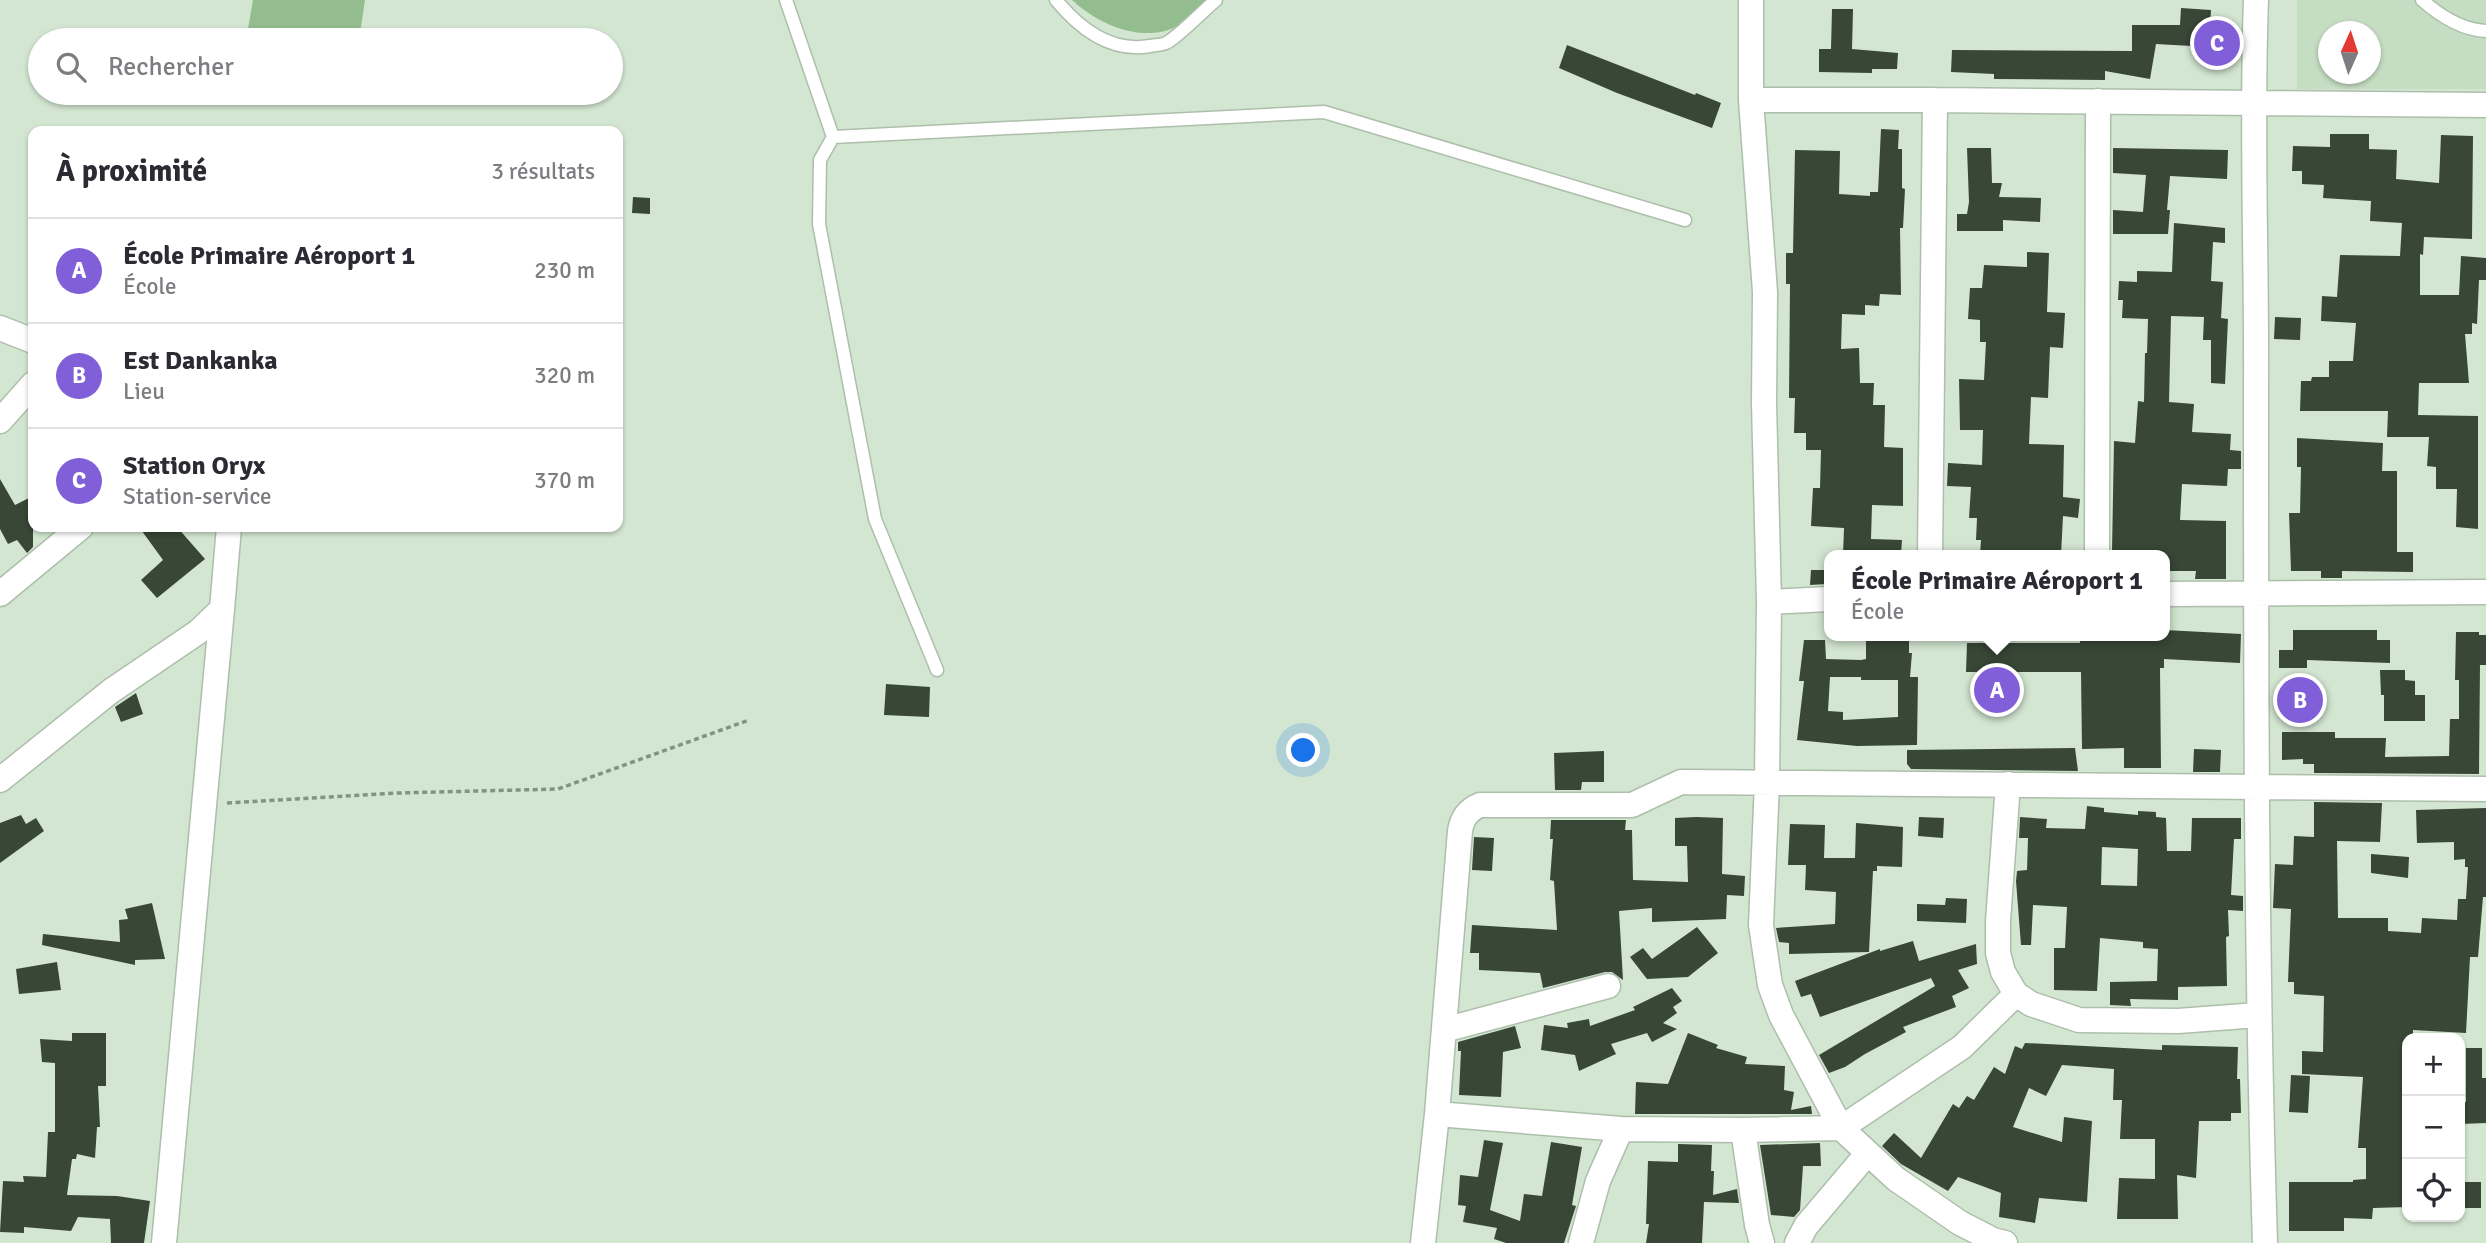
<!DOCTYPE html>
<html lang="fr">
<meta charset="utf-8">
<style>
:root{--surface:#fff;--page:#f2f2f3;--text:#2b2b33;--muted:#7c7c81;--line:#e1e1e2;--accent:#805fd9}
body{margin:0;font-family:Signika,sans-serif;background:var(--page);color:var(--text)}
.controls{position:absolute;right:21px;bottom:21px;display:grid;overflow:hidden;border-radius:14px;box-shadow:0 2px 5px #0004}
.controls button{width:63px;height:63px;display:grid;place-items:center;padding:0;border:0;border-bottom:2px solid var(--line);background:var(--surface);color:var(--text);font:35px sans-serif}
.compass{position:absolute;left:2318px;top:21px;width:63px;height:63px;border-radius:50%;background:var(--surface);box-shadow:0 2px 5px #0004;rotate:3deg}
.you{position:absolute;left:1304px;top:751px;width:24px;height:24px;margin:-18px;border:5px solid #fff;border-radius:50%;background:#1a73e8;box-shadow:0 0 0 10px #1a73e833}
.badge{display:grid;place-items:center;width:46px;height:46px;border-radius:50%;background:var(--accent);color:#fff;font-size:23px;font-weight:700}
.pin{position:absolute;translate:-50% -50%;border:4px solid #fff;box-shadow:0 2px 7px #0006}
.popup{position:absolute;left:1824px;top:550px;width:346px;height:91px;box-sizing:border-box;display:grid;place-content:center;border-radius:14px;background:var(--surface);filter:drop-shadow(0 2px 5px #0005);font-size:23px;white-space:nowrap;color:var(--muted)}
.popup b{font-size:26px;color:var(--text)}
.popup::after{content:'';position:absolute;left:50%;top:100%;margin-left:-14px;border:14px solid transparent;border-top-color:var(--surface)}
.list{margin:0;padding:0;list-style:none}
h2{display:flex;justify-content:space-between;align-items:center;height:91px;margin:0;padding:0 28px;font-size:30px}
h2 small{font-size:23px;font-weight:400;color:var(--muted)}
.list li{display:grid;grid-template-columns:46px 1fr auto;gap:21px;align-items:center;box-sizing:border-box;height:105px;padding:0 28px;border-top:2px solid var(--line)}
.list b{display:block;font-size:26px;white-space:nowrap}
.list p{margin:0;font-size:23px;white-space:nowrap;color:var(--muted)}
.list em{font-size:23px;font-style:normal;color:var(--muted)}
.icon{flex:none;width:38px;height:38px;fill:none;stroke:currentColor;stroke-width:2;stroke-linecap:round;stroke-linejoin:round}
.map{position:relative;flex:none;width:2486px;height:1243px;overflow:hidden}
.search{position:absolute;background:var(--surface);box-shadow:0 2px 5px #0004;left:28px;top:28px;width:595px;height:77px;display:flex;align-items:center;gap:18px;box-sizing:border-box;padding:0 24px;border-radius:38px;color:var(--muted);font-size:26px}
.panel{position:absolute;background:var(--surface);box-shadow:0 2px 5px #0004;left:28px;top:126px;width:595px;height:406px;border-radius:14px}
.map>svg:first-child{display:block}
.built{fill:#c5ddc2;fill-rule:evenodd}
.green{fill:#93bd8f}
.building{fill:#384736;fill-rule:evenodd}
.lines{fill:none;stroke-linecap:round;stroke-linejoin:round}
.service-casing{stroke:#adbfab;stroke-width:15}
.minor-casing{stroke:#adbfab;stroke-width:27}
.path{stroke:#849282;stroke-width:3.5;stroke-dasharray:5 3.5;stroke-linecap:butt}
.service{stroke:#fff;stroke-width:12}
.minor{stroke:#fff;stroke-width:24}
</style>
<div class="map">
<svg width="2486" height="1243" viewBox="0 0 2486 1243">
<rect width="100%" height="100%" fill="#d3e6d1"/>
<path class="built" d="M2297 0H2486V89H2297ZM2328 32H2370V74H2328Z"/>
<path class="green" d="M253 0H365L359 40H246Z
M1072 0H1207C1198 8 1189 21 1178 26 1142 44 1099 25 1072 0Z"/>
<path class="building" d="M2181 8 2211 10 2209 47 2156 44 2150 79 2105 71V80L1994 79V74L1951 72 1952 50 2132 51V25H2180Z
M1832 9H1853L1852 49 1898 53 1897 69H1872V73L1819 72V49H1831Z
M1567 45 1695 95 1696 93 1721 103 1712 128 1617 93 1559 68Z
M1881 129 1899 130 1898 149H1902V188L1905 189 1903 228H1900L1901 295 1880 294 1879 306 1865 305V315L1842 314 1841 349 1859 348 1860 383H1874L1873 405H1885L1884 447 1903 448V506L1872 505 1871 539 1902 540 1901 555H1843L1844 528 1811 526 1813 488H1820L1821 450H1806V433H1794L1795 398H1789L1790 284H1786V253H1793L1795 150 1840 151 1839 194 1870 196V192H1878Z
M2330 134H2369V149L2397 150 2396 179 2439 183 2441 135 2473 136 2472 239 2424 237 2423 255 2420 254V295H2459L2461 256 2486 258V280H2479L2477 324 2472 323V334H2465L2469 383H2419L2418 415 2478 416V529L2456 527 2457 489H2436V467L2427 466 2429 437H2387L2388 411H2300L2301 381H2311L2312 377H2329V361H2353L2356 323 2321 321 2322 296 2337 297 2340 255 2400 256 2402 223 2370 221 2371 201 2323 198 2324 185 2302 184V171H2292L2293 146 2330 147Z
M1967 148H1991L1992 183H2002L1999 197 2041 198 2040 222 2003 220V231H1957V214H1967L1969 202Z
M2113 148 2228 150 2227 179 2170 176 2167 210H2170L2168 234H2113V210L2143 212 2146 175 2113 173Z
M633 197 650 198V214L632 213Z
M2174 223 2225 228V243L2213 242 2211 281 2223 282 2221 318 2228 319 2225 384 2211 383V340H2203L2204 317 2171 316 2169 402 2194 404 2192 432 2231 434 2230 450 2241 451V469H2228L2227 486 2182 484 2180 520 2226 521V579H2195L2196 571H2165V555L2112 551 2114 441 2135 443 2138 401 2144 402 2145 353H2147L2148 319 2122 318 2123 300H2118L2119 281 2137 282V271L2172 272Z
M2027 252 2049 253 2047 312 2065 313 2063 348 2050 347 2048 398 2031 397 2029 444 2064 445 2063 497 2080 499 2078 518 2063 516 2061 555H1980L1981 540H1976L1977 518H1969L1971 487 1947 486 1948 463 1982 465 1983 430H1960L1959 379 1984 380 1986 342H1980V320L1968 319 1970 288H1982L1984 265 2027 267Z
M2275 317 2301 318 2300 340 2274 339Z
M2297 438 2383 443 2382 471H2397V552H2413V572L2342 571V578H2321V571H2291L2289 513H2300L2301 467H2297Z
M0 479 15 505 29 498 33 507V547L27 553 17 540 8 544 0 529Z
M139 527H177L205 559 157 598 141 580 163 560Z
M1811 570H1828L1827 584 1810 585Z
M2165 630 2241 634 2240 663 2164 659V668H2160L2161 768H2124V748L2082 749 2081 672H1966L1967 643H2080V636H2165Z
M2293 630H2377V640H2390V663L2307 660V668H2279V650H2293Z
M2456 632H2479V635H2486V665H2480L2479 774 2314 773V764H2303V759L2282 760V732H2335V738H2386L2385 757 2449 756 2450 719H2459V680H2455Z
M1866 639H1909V653H1912L1910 677H1918L1917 745 1857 746 1797 740 1804 681H1799L1804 640H1825L1826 659 1861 660 1866 659ZM1830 677H1861V680H1898V717L1843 720V712L1828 711Z
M2380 670H2405V680L2415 681V695H2425V721H2384V695H2381Z
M886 684 930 687 929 717 884 715Z
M136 693 143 714 121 722 115 707Z
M2075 748 2078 771 1911 769 1907 764V750Z
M2194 749 2221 750 2220 772H2193Z
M1604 751V782H1582L1581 790H1555L1554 753Z
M2314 802 2382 803 2380 842 2337 841 2338 918H2388V931L2421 933 2422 918 2457 920 2458 899H2466L2468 867H2465V859L2454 860V842L2417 843 2416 810 2486 808V897H2483L2478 957H2470L2466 1033 2413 1030V1038H2407V1207L2373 1208 2372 1219 2344 1218V1231H2289V1182H2353V1180L2366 1179V1148H2358L2363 1077 2302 1074V1051L2323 1052 2324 996 2294 994V982H2288L2291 909 2273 908 2275 864 2293 865 2294 836 2314 837Z
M2087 806 2104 808V812L2138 815V811L2156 812V817L2166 818 2167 851H2191L2192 818H2241V839H2234L2231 895 2243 896V911L2228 910 2229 936 2226 937 2227 986 2178 987V1000L2130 999 2131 1006 2110 1005V982L2157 981 2158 949 2143 948V942L2100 938 2097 991 2054 990V948H2065L2067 907 2033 905 2031 945H2021L2016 881 2017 871 2027 870 2028 838H2019L2020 817 2047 819 2046 828 2085 829ZM2102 847 2138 849 2137 886 2101 885Z
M21 815 26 824 36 818 44 831 0 863V823Z
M1696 817 1723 818 1722 874 1745 876 1744 896 1727 895 1726 919 1652 922V908L1619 911 1623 980 1612 972H1605L1543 988 1540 973 1479 970V953H1470L1472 925 1557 930 1554 881 1550 880 1553 839H1550L1551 820H1626L1625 830H1632L1633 880 1688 882 1687 846H1675V818Z
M1919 817 1944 818 1943 838 1918 836Z
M1856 823 1903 827 1902 867 1877 866V871H1873L1869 952 1789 954V943L1779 942 1776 928 1835 924 1836 892 1805 890 1806 865H1788L1790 824 1825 825 1824 858H1855Z
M1474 837 1494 838 1492 871 1472 870Z
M2371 854 2409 857 2408 878 2371 873Z
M1946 898 1967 899 1966 923 1917 921V904L1945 905Z
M152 903 165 959 135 960V965L42 945 43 934 120 942 119 920 128 919 125 909Z
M1697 927 1718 953 1688 977 1647 979 1630 957 1643 948 1652 959Z
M1913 941 1919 961 1976 944 1977 964 1958 970 1969 988 1952 996 1956 1007 1903 1027 1906 1032 1865 1054 1845 1067 1829 1073 1819 1055 1935 986 1931 978 1820 1017 1811 994 1801 997 1795 981 1880 949V951Z
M57 962 61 990 19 994 16 969Z
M1672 988 1682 1001 1673 1007 1677 1013 1663 1023 1677 1029 1652 1042 1647 1033 1611 1044 1616 1054 1579 1071 1575 1055 1541 1050 1544 1025 1568 1028 1567 1023 1589 1019 1590 1026 1635 1010 1633 1007Z
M1515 1026 1521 1048 1503 1052 1501 1097 1459 1095 1461 1051H1458V1042Z
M72 1033H106V1086H98L100 1127H97L95 1158 77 1154 76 1159H72L67 1195 117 1196 150 1201 144 1243H111L110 1219 78 1217 71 1231 24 1227V1233L0 1232 3 1181 24 1182 23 1176 46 1177 48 1132H55V1063L42 1062 40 1039 72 1041Z
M1688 1033 1718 1045 1716 1048 1747 1057 1745 1064 1785 1066 1784 1090 1794 1092 1791 1110 1811 1106 1812 1114H1635L1636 1082 1668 1084Z
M2025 1043 2162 1050V1045L2238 1047 2237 1079H2240L2241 1113H2231V1121H2199L2196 1178 2177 1175 2178 1219H2117L2119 1178 2155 1179V1139H2120L2122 1100H2113L2114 1069 2062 1065 2046 1096 2029 1088 2013 1127 2062 1142 2064 1117 2092 1121 2087 1202 2039 1198 2035 1223 1999 1217 2001 1193 1958 1177 1948 1191 1901 1164 1882 1146 1894 1133 1921 1158 1953 1104 1959 1108 1967 1096 1974 1100 1994 1067 2005 1074 2015 1046 2022 1049Z
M2466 1048H2482V1078H2486V1123L2460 1124V1102H2466Z
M2291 1075 2310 1076 2308 1113 2289 1112Z
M1484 1140 1503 1143 1490 1210 1520 1221 1524 1194 1542 1196 1551 1142 1582 1147 1572 1205 1576 1206 1564 1243H1506L1494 1239 1497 1228 1463 1222 1466 1206 1458 1205 1460 1175 1478 1177Z
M1820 1143 1821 1166H1803L1800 1210 1794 1217 1771 1215 1760 1145Z
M1678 1144 1712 1145 1711 1171H1714L1713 1195 1737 1189 1739 1203 1704 1202 1702 1243H1646L1649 1224H1646L1648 1161 1678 1162Z
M2460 1182H2481V1208H2460Z"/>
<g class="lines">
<g class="service-casing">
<path id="service" d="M786 0 833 137
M1056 0C1079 28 1111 53 1150 46 1154 45 1162 45 1166 43 1177 38 1205 9 1216 0
M2422 0C2439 15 2462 30 2486 31
M937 670 875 519 819 224 820 160 833 137 1324 112 1685 220"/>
</g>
<g class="minor-casing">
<path id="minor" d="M1751 0V100L1765 292 1764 403 1769 602 1767 782 1761 925 1770 985 1781 1015 1841 1128 1896 1179 1960 1223 1993 1240 2005 1243
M2256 0C2251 131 2257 262 2256 393 2256 677 2256 960 2265 1243
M1751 100H1935L2486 105
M0 328 33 341
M0 421 33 384
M1930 555 1935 100
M2097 555 2098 101
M0 594 81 527
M2165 594 2486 592
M1769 602 1829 599
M0 780 111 691 198 632 222 609 229 527
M2008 784 1998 921V953L2003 972 2016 994 2031 1004 2079 1020 2178 1021 2258 1015
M1444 1030 1608 986
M1437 1114 1621 1129 1743 1130 1841 1128 1962 1047 2016 994
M1743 1130 1757 1225 1762 1243
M164 1243 222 609
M1423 1243 1437 1114 1460 831C1462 818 1468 810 1480 805H1632L1681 782 2486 789
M1581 1243 1598 1181 1621 1129
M1797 1243 1806 1226 1867 1154"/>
</g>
<path class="path" d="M227 803 397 793 558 789 749 720"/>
<use href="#service" class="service"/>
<use href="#minor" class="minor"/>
</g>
</svg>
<div class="controls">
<button>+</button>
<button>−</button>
<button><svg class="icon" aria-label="locate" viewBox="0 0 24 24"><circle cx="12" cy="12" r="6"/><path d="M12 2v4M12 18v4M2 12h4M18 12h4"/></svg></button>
</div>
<svg class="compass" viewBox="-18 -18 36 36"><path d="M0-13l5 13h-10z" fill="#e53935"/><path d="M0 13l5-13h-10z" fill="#7c7c81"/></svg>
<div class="you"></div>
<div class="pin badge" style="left:1997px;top:690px">A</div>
<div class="popup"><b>École Primaire Aéroport 1</b>École</div>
<div class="pin badge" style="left:2300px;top:700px">B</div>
<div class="pin badge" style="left:2217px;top:43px">C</div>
<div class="search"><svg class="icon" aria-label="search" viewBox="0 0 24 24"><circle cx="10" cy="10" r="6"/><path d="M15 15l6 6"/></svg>Rechercher</div>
<section class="panel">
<h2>À proximité<small>3 résultats</small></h2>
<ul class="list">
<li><span class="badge">A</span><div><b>École Primaire Aéroport 1</b><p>École</p></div><em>230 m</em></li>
<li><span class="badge">B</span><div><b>Est Dankanka</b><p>Lieu</p></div><em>320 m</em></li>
<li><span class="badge">C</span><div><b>Station Oryx</b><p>Station-service</p></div><em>370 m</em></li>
</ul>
</section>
</div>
